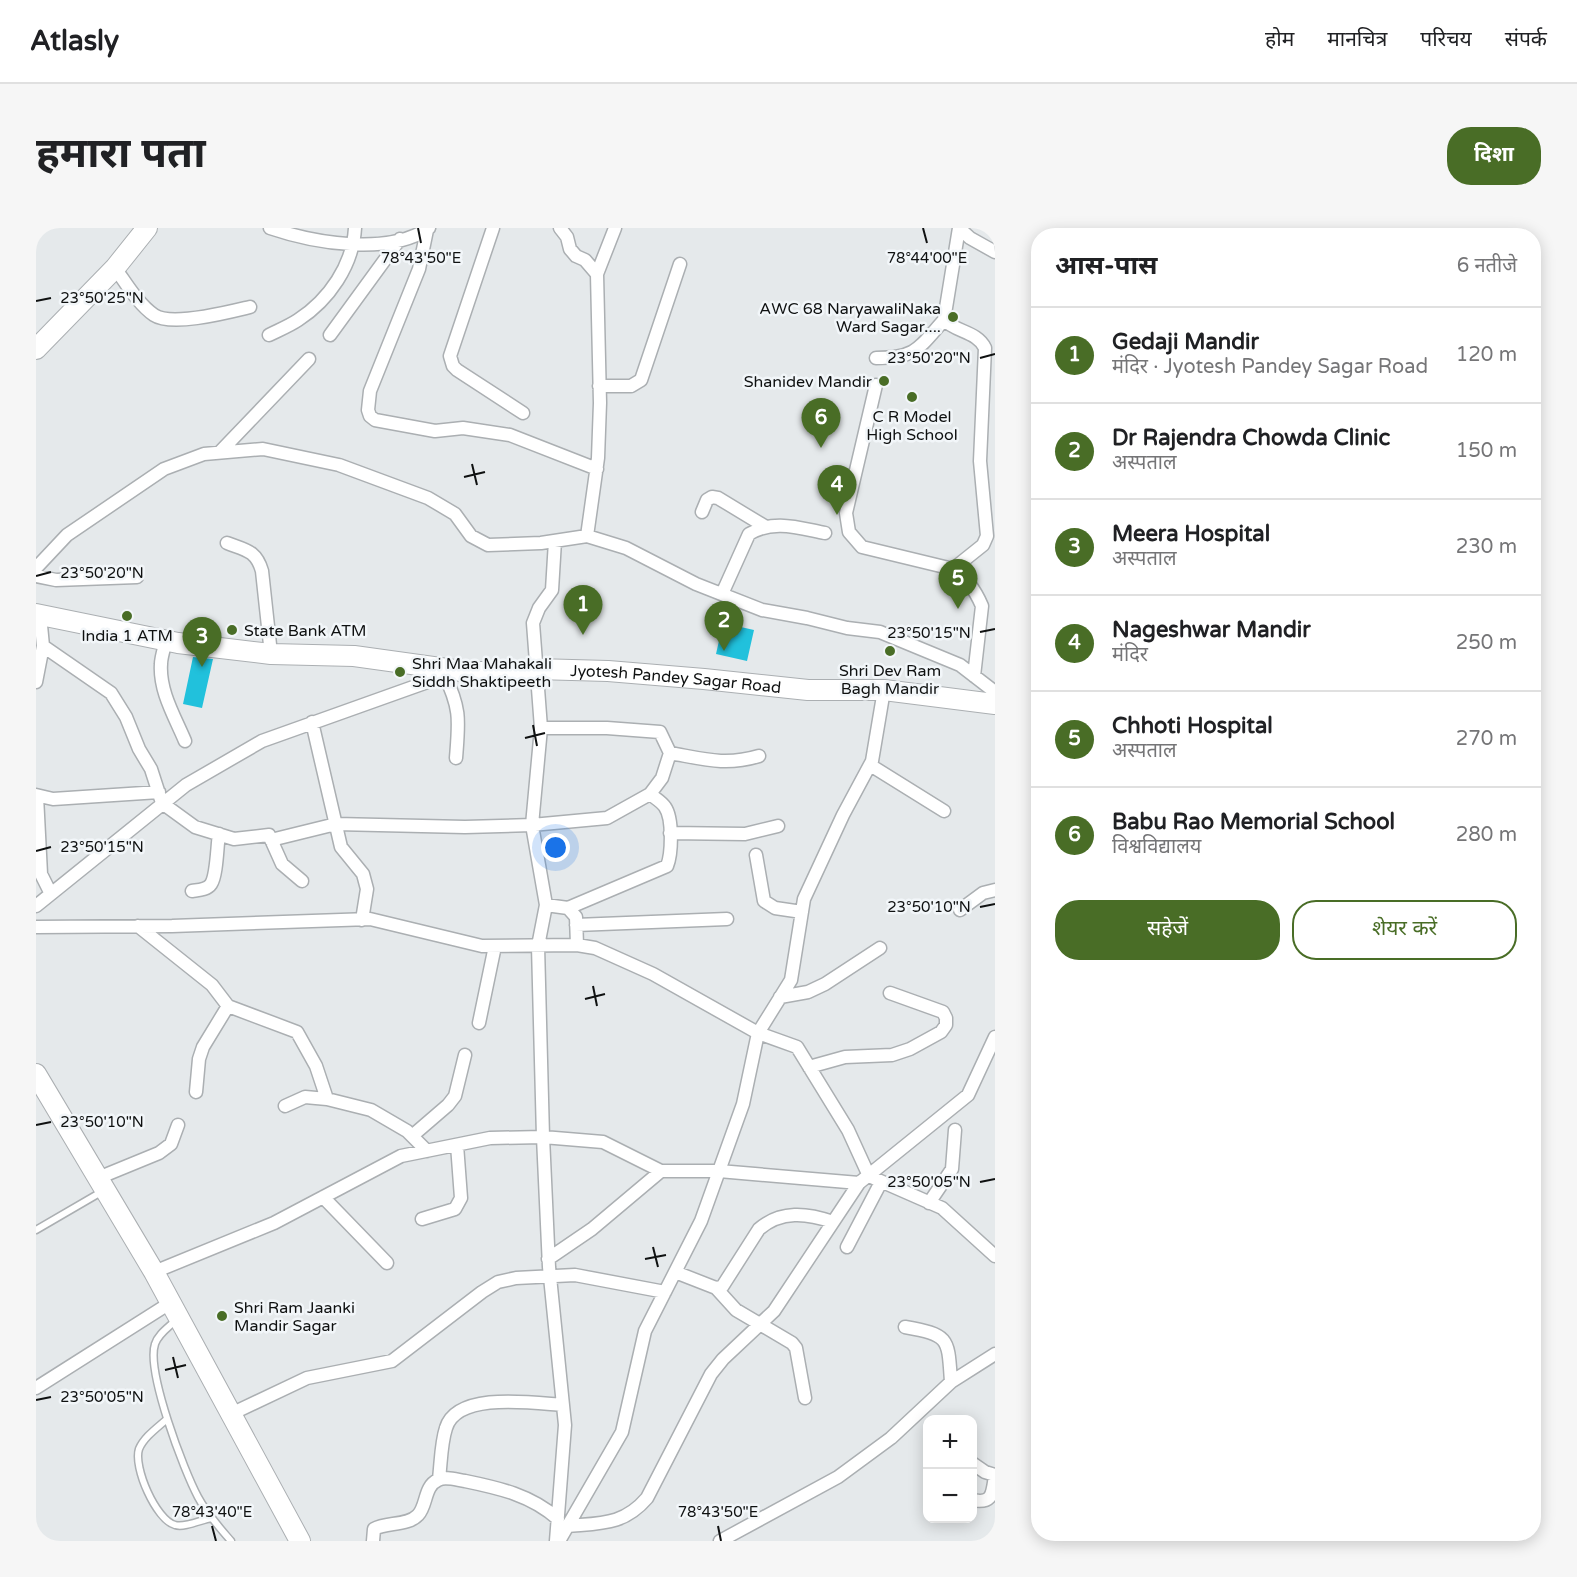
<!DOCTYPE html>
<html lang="hi">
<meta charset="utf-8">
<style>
:root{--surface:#fff;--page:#f6f6f6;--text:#202124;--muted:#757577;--line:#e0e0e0;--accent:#496d26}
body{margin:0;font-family:"Varela Round","Noto Sans Devanagari",sans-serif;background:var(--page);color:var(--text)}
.controls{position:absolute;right:18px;bottom:18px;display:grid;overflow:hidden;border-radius:12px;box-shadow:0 3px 15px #0003}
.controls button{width:54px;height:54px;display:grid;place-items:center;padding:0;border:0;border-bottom:2px solid var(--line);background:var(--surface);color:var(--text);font:30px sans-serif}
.you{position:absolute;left:520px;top:620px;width:21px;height:21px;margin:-15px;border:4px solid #fff;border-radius:50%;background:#1a73e8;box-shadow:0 0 0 9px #1a73e833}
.badge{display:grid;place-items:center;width:39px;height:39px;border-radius:50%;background:var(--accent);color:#fff;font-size:20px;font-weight:700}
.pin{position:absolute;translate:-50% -50px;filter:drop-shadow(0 2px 3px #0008)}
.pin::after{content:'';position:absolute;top:32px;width:21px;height:18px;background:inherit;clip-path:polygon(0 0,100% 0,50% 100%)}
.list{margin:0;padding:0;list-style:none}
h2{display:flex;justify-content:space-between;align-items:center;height:78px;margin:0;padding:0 24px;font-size:26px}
h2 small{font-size:20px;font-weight:400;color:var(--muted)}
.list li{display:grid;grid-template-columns:39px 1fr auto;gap:18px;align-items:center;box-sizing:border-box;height:96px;padding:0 24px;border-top:2px solid var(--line)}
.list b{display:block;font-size:22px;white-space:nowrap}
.list p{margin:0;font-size:20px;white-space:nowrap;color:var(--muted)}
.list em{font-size:20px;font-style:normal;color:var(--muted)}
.actions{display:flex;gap:12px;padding:18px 24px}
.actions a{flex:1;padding:14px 0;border:2px solid var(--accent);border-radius:24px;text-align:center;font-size:21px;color:var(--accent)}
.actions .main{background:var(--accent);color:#fff}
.map{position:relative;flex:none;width:959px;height:1313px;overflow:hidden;border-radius:24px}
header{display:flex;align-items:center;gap:36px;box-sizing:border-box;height:84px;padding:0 30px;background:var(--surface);border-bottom:2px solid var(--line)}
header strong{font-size:28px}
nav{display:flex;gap:33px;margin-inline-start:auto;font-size:21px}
.intro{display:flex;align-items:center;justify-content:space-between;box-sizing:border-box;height:144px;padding:0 36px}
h1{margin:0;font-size:42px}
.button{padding:15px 27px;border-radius:24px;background:var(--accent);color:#fff;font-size:21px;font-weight:700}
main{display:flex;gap:36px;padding:0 36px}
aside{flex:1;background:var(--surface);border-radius:24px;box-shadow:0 3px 15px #0003}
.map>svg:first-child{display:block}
.building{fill:#21c1dc}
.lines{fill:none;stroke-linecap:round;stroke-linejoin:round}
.lane-casing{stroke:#abafb2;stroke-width:9}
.street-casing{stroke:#abafb2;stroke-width:15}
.primary-casing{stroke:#abafb2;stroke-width:22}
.lane{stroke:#fff;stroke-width:6}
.street{stroke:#fff;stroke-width:12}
.primary{stroke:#fff;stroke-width:20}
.ticks{fill:none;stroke:#0f1111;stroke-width:2}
.poi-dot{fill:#496d26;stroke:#f2f6f9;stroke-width:2}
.labels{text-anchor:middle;stroke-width:5;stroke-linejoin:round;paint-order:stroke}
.poi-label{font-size:16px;fill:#0f1111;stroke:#f2f6f9}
.street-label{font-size:16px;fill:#0f1111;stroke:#f2f6f9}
.ticks-label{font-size:15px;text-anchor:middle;fill:#0f1111;stroke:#f2f6f9;stroke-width:5;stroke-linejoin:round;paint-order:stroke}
</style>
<header>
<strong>Atlasly</strong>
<nav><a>होम</a><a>मानचित्र</a><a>परिचय</a><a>संपर्क</a></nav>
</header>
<div class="intro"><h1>हमारा पता</h1><a class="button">दिशा</a></div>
<main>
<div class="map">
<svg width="959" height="1313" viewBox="0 0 959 1313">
<rect width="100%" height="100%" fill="#e5e9eb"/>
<path class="building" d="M687 395 718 402 711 433 680 426Z
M157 429 177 431 166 480 147 476Z"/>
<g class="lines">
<g class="lane-casing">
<path id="lane" d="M0 1002 67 963
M140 1092C133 1099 122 1106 119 1116 110 1143 148 1243 162 1269 171 1286 183 1299 195 1313
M131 1191C121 1200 108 1209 103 1221 97 1239 120 1292 139 1297 148 1300 165 1292 175 1290"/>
</g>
<g class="street-casing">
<path id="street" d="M234 0C278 15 352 28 393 0
M457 0 414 128 417 138 421 142 487 185
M524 0 531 9 534 21 540 28 549 32 561 46 564 175 562 230 551 308
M923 0 934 10 959 24
M391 2 383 41 334 163 332 182 334 188 339 192 399 203 427 200 474 207 561 241
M79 40C90 55 102 76 118 87 136 99 193 84 214 79
M561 46 579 0
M233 107C243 102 253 98 262 92 293 72 317 37 319 0
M294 107 364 11
M840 130C880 130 882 121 908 92
M840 157 810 285 813 304 826 319 917 341C930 349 940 364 946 378L938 448
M563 158H595L605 152 644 36
M184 224 273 131
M666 284 671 272 676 269 682 270 730 299
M519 313 516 362 503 380 497 395 505 500 496 597 510 677 502 718 507 909 513 1039 529 1197 520 1313
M191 315C209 322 220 322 226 343L235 426
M0 340 31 307 128 241 168 226 227 221 303 237 392 270 419 286 435 308 452 317 505 315 551 308 590 320 660 356 726 382 771 390 811 400 844 404 924 437 959 464
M917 341 947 317 951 308 944 233 949 120C942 104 920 104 908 92L923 0
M0 348 20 352 101 349
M686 366 713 306C737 291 763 300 789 305
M4 387 7 418 75 465 90 489 103 521 115 541 126 575 159 599 198 611 233 607 246 636 266 653
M130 413C128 421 125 429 125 436 123 463 139 489 149 513
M408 446C425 481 423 492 420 530
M0 454 7 418
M276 494 305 619 327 646 331 661 326 692
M634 525C668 531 689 538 723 528
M834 537 908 583
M0 567 17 571 123 564
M1 568 5 646 15 666
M634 605 709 606 742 598
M235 612 300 596 429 599 496 597 571 590 614 566 626 550 634 525 624 504 571 500H505
M720 627 728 673 739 680 766 684
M156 663C162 662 171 662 175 656 181 647 181 618 183 606
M510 677 532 680 540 689 541 717
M0 678 150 557 226 513 397 452 414 443
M532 680 631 638C636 626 637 590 629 579 626 574 619 570 614 566
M924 682 947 665 959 662
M540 697 691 691
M102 698 176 757 192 778 261 804 280 838 291 871
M0 699 136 698 334 691 446 718 541 717 559 720 617 746 722 805 761 819 812 902 833 948 906 980 959 1028
M744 769 772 764 789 756 844 720
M443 795 459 718
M773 839 809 829 856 827 874 821 905 804 910 797V790L907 784 854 765
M160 864 163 831 167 819 192 778
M249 878 269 869 291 871 335 882 371 903 391 923
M376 908 412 877 419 868 429 827
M62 950 123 925 135 916 142 897
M287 969 351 1035
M893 975 916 941 919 902
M386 991 419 981 425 970 421 917
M811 1019 845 954
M512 1031 556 1001 625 943
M118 1044 238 995 365 928 454 910 507 909 567 914 625 943H683L823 955 932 867 959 809
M639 1044 680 1060 686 1059 723 1001C745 982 771 985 797 994
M680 1060 700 1082 756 1115 760 1120 769 1170
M869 1099C914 1107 912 1110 915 1154
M0 1160 134 1075
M195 1186 271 1150 356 1133 446 1064 462 1054 480 1050 539 1047 629 1064
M936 1235 949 1244 959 1247
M403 1251C405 1234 405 1215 410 1200 421 1163 498 1175 526 1177
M936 1272C957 1276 956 1266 959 1248
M532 1298C565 1295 588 1297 611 1270L675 1146 687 1131 738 1083 823 955
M337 1313 338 1301C350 1294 372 1298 382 1287 391 1278 388 1258 402 1252 409 1248 421 1252 429 1253 463 1260 495 1267 522 1291
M523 1313 586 1204 609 1103 665 993 707 876 722 805 755 752 768 671 807 587 836 533 848 462
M684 1313 802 1249 855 1210 915 1154 959 1126"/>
</g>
<g class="primary-casing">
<g id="primary">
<path d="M0 121 79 40 111 0"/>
<path id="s1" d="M0 386 142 415 235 426 318 428 433 444H484L500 441 572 443 668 451 772 462H848L959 476"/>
<path d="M0 846 118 1044 264 1313"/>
</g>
</g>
<use href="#lane" class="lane"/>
<use href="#street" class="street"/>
<use href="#primary" class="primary"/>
</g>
<path class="ticks" d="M382 0 385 15M887 0 891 15M0 73 15 70M944 130 959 126M436 236 441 257M428 249 449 244M0 348 15 344M944 404 959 401M497 497 501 518M489 510 509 505M0 623 15 619M944 679 959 676M557 758 561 778M549 771 569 766M0 897 15 894M944 954 959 951M617 1019 622 1039M609 1031 630 1027M137 1129 142 1150M129 1142 150 1137M0 1172 15 1169M176 1298 180 1313M682 1298 685 1313"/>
<g class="poi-dot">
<circle cx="917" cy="89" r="6"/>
<circle cx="848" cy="153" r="6"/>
<circle cx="876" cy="169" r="6"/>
<circle cx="91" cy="388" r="6"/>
<circle cx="196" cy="402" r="6"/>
<circle cx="854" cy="423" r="6"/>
<circle cx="364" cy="444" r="6"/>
<circle cx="186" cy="1088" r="6"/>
</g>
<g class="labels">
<g class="poi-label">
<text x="905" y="86" text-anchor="end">AWC 68 NaryawaliNaka<tspan x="905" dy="18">Ward Sagar....</tspan></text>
<text x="836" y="159" text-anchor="end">Shanidev Mandir</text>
<text x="876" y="194">C R Model<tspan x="876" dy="18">High School</tspan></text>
<text x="208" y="408" text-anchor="start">State Bank ATM</text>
<text x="91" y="413">India 1 ATM</text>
<text x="376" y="441" text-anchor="start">Shri Maa Mahakali<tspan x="376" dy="18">Siddh Shaktipeeth</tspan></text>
<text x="854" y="448">Shri Dev Ram<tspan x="854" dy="18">Bagh Mandir</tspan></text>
<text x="198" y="1085" text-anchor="start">Shri Ram Jaanki<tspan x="198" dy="18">Mandir Sagar</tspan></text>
</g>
<g class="street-label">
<text dy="6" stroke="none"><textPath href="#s1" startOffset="645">Jyotesh Pandey Sagar Road</textPath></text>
</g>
</g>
<g class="ticks-label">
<text x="385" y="35">78°43'50"E</text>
<text x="891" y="35">78°44'00"E</text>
<text x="66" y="75">23°50'25"N</text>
<text x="893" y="135">23°50'20"N</text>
<text x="66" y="350">23°50'20"N</text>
<text x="893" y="410">23°50'15"N</text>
<text x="66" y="624">23°50'15"N</text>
<text x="893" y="684">23°50'10"N</text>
<text x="66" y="899">23°50'10"N</text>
<text x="893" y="959">23°50'05"N</text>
<text x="66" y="1174">23°50'05"N</text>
<text x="176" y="1289">78°43'40"E</text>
<text x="682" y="1289">78°43'50"E</text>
</g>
</svg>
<div class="controls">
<button>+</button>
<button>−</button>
</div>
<div class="you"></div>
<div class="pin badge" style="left:547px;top:407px">1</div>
<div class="pin badge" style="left:688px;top:423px">2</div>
<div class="pin badge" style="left:166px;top:439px">3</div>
<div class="pin badge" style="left:801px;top:287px">4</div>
<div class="pin badge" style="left:922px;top:381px">5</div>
<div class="pin badge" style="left:785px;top:220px">6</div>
</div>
<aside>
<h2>आस-पास<small>6 नतीजे</small></h2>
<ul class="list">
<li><span class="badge">1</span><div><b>Gedaji Mandir</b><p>मंदिर · Jyotesh Pandey Sagar Road</p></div><em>120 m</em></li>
<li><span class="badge">2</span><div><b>Dr Rajendra Chowda Clinic</b><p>अस्पताल</p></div><em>150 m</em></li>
<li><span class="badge">3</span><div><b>Meera Hospital</b><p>अस्पताल</p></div><em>230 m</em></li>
<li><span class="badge">4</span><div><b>Nageshwar Mandir</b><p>मंदिर</p></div><em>250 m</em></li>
<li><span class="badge">5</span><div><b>Chhoti Hospital</b><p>अस्पताल</p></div><em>270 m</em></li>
<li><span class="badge">6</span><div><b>Babu Rao Memorial School</b><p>विश्वविद्यालय</p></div><em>280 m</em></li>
</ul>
<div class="actions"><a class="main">सहेजें</a><a>शेयर करें</a></div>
</aside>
</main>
